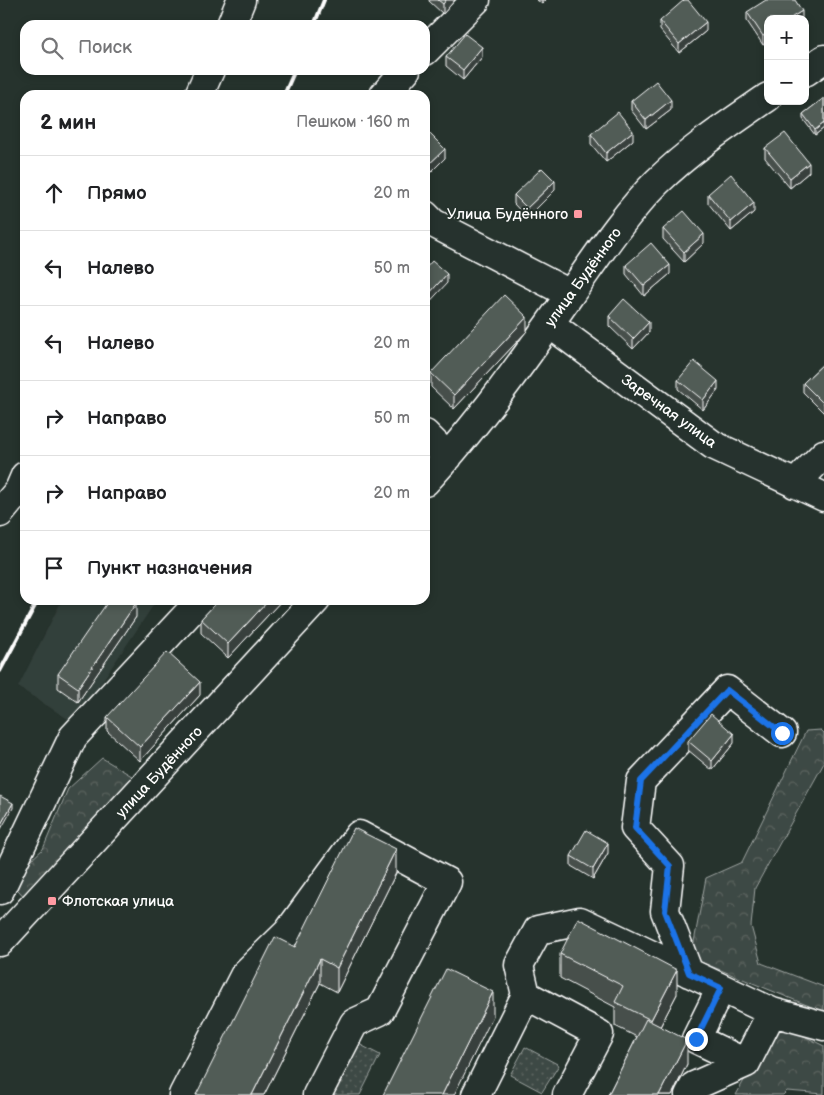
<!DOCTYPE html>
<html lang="ru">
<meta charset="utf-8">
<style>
:root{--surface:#fff;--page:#f6f6f6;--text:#202124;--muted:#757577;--line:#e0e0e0}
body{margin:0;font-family:"Balsamiq Sans",sans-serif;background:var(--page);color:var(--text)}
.controls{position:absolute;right:15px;top:15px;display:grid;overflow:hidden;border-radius:10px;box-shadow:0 2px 8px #0003}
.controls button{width:45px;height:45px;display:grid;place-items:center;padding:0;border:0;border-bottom:1px solid var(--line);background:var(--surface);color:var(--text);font:25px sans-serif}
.stop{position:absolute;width:15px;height:15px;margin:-11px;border:4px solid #1a73e8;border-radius:50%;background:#fff}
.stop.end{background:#1a73e8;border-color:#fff;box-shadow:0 1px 5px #0008}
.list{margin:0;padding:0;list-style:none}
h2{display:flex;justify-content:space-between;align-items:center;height:65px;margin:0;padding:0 20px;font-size:21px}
h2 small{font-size:16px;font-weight:400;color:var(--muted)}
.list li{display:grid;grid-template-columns:32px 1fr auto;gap:15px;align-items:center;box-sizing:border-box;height:75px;padding:0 20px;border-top:1px solid var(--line)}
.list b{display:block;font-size:19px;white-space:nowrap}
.list em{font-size:16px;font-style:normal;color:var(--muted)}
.icon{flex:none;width:28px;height:28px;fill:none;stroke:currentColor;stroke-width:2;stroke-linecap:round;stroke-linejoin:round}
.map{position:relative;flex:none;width:824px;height:1095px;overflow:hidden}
.search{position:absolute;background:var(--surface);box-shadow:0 2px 8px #0003;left:20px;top:20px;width:410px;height:55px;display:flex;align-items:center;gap:12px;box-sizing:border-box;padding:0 18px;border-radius:15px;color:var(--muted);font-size:19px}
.panel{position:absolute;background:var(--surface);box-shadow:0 2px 8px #0003;left:20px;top:90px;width:410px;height:515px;border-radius:15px}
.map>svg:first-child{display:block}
.built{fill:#333f3a}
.forest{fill:url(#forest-crowns);stroke:#9ea4a2}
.park{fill:url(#park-dots);stroke:#9ea4a2}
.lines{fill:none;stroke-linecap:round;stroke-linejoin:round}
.minor-casing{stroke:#fff;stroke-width:31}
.major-casing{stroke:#fff;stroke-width:31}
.minor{stroke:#26332d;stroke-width:28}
.major{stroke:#26332d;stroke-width:28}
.rail{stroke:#fff;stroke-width:4}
.wall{fill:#464f4b;stroke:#fff}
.shaded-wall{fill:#39403d;stroke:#fff}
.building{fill:#515c57;stroke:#fff}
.route{stroke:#1a73e8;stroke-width:6}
.poi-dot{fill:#ff9aa2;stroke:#26332d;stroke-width:2}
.labels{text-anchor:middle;stroke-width:4;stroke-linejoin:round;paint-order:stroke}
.poi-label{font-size:15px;fill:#fff;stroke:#26332d;text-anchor:end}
.street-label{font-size:15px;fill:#fff;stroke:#26332d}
</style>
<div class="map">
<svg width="824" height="1095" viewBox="0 0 824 1095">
<defs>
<pattern id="forest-crowns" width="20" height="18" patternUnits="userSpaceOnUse" patternTransform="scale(1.25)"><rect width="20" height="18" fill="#3e4944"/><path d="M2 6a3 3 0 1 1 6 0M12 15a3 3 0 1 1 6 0" fill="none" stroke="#5b6460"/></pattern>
<pattern id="park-dots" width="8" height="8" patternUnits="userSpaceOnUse" patternTransform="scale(1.25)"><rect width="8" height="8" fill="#3e4944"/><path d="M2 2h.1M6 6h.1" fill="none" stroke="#5b6460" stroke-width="1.8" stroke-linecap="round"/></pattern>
</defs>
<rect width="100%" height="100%" fill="#26332d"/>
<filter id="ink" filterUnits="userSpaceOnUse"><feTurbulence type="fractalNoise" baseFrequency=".02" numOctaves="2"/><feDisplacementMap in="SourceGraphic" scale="10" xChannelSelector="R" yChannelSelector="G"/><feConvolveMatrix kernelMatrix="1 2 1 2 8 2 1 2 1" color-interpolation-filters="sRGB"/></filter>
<g filter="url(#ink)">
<path class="built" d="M62 600H157L74 723 18 687Z"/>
<path class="forest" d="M821 730 824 733V763L755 888 751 926 761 963 824 987V1012L691 958 706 878 742 862 806 731Z
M102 758 140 781 28 901 9 880 43 849 68 789Z
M776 1022 824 1046V1094L787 1091 783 1095H736Z"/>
<path class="park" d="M351 1040 380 1055 360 1095H324Z
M525 1047 559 1065 542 1092 510 1075Z"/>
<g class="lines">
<g class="minor-casing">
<path id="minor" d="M425 51 476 0
M805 72 824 59
M384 95 406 70
M425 215 433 223 570 294
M550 324 713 445 824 497
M425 434 448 457
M425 482C478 425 524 360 569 296 596 258 623 216 657 182 691 149 729 124 768 97
M795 484 824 454
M0 890 73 737 201 600
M0 942 316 600
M689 973 665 911 670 866 635 828 641 781 727 690 782 733
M721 988 696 1039 746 1063
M526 995 519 965 538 930 580 921 772 1012 824 1026
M183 1095 245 974 288 932 359 835 447 882 380 1011 354 1023 317 1095
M476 1095 526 995 599 1034 567 1095
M689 1095 694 1086 746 1063 772 1012"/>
</g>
<g class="major-casing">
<path id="major" d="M231 25 241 0
M199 95 210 70
M0 513 19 490 25 476"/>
</g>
<use href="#minor" class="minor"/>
<use href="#major" class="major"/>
<path class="rail" d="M314 25 324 0
M284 95 295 70
M0 671 38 600"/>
</g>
<path class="wall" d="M429 0H455L443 14 429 1Z
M537 0H546L542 4Z
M747 12 802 19H768V42L763 45 747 21Z
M660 21 706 31 679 53 660 30Z
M446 57H482L463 80 446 66Z
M824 98V128L815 135 803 119V114Z
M631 101 671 110 646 129 631 110Z
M425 129 445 158 427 176 425 174Z
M591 134 633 140 606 162 591 144Z
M765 148 809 172 790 188 765 158Z
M555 190 527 218 514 204V195Z
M708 194 754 212 731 231 708 203Z
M663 229 704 243 684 262 663 239Z
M626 265 670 274 644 296 626 274Z
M609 316 649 332 633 349 609 326Z
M527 331 454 409 431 387V373Z
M824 363V413L803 392V383Z
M678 380 718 390 703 410 678 389Z
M219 600H282L228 658 201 633V619Z
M136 617 78 702 58 688V674Z
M200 695 140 761 107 731V717Z
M688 741 734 743 712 770 688 750Z
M608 853 593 879 571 866V856Z
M396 873 337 992 320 983 264 1095H196L295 947Z
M560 954 677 994 660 1027 687 1064 672 1095H608L637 1037 615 1026V1007L560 978Z"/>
<path class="shaded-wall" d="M446 0H455L443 14V4Z
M542 0H546L542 4Z
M802 11V19H789Z
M706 22V31L679 53V44Z
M768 33V42L763 45V36Z
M482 47V57L463 80V70Z
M671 100V110L646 129V120Z
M824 123V128L815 135V130Z
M633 131V140L606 162V153Z
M445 149V158L427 176V166Z
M809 163V172L790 188V178Z
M555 181V190L527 218V208Z
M754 203V212L731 231V222Z
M704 234V243L684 262V252Z
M670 265V274L644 296V286Z
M447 274V283L425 307V298Z
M527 317V331L454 409V395Z
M649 322V332L633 349V339Z
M718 381V390L703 410V400Z
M269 600H282L228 658V644Z
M136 603V617L78 702V688Z
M200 682V695L140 761V747Z
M734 734V743L712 770V761Z
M13 803V808L1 829V824Z
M608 843V853L593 879V869Z
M396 849V873L337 992V968Z
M320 959V983L264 1095H252Z
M677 970V994L651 1044V1020Z
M493 992V1016L454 1095H442Z
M687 1040V1064L672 1095H659Z"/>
<path class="building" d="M438 0H446L443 4Z
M684 0H688L706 22 679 44 660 21Z
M766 0H795L802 11 789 19H768V33L763 36 747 12Z
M465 34 482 47 463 70 446 57Z
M656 81 671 100 646 120 631 101Z
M824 98V123L815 130 803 114Z
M618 112 633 131 606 153 591 134Z
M425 129 445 149 427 166 425 164Z
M785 133 809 163 790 178 765 148Z
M542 168 555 181 527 208 514 195Z
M731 174 754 203 731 222 708 194Z
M684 211 704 234 684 252 663 229Z
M651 243 670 265 644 286 626 265Z
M432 261 447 274 425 298V269Z
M504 295 527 317 454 395 431 373Z
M624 299 649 322 633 339 609 316Z
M694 361 718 381 703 400 678 380Z
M824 363V404L803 383Z
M109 600H132L136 603 78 688 58 674Z
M219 600H269L228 644 201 619Z
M167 652 200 682 140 747 107 717Z
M711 714 734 734 712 761 688 741Z
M0 796 13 803 1 824 0 823Z
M354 828 396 849 337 968 320 959 252 1095H196L275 937 295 947Z
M586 830 608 843 593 869 571 856Z
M578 918 677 970 651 1020 615 1002 623 986 560 954Z
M446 969 493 992 442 1095H383Z
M646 1019 687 1040 659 1095H608Z"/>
</g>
<g class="lines" filter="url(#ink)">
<path class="route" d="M696 1039 721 988 689 973 665 911 670 866 635 828 641 781 727 690 782 733"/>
</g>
<g class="poi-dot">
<rect x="573" y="209" width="10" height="10" rx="2.5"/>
<rect x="47" y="896" width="10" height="10" rx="2.5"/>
</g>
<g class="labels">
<g class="poi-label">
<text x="568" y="219">Улица Будённого</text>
<text x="62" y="906" text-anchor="start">Флотская улица</text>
</g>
<g class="street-label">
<text transform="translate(583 277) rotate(-54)" y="5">улица Будённого</text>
<text transform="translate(669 411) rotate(36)" y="5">Заречная улица</text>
<text transform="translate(159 772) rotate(-47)" y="5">улица Будённого</text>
</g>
</g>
</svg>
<div class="controls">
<button>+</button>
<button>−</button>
</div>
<div class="stop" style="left:782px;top:733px"></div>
<div class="stop end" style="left:696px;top:1039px"></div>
<div class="search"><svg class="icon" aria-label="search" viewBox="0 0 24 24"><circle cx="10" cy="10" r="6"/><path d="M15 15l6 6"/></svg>Поиск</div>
<section class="panel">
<h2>2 мин<small>Пешком · 160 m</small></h2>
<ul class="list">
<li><svg class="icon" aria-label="ahead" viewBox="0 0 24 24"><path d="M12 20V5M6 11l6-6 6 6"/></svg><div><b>Прямо</b></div><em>20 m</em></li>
<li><svg class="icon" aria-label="left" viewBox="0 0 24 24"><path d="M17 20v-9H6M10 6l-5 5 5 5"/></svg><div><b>Налево</b></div><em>50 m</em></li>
<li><svg class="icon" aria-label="left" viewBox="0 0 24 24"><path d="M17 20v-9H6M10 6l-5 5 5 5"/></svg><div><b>Налево</b></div><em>20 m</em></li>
<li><svg class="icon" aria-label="right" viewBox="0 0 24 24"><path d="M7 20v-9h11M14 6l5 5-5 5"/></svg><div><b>Направо</b></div><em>50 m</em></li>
<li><svg class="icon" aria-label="right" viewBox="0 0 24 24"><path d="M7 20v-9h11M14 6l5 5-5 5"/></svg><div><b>Направо</b></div><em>20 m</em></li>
<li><svg class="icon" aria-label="arrive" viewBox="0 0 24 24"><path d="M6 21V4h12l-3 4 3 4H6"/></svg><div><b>Пункт назначения</b></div></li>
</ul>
</section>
</div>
